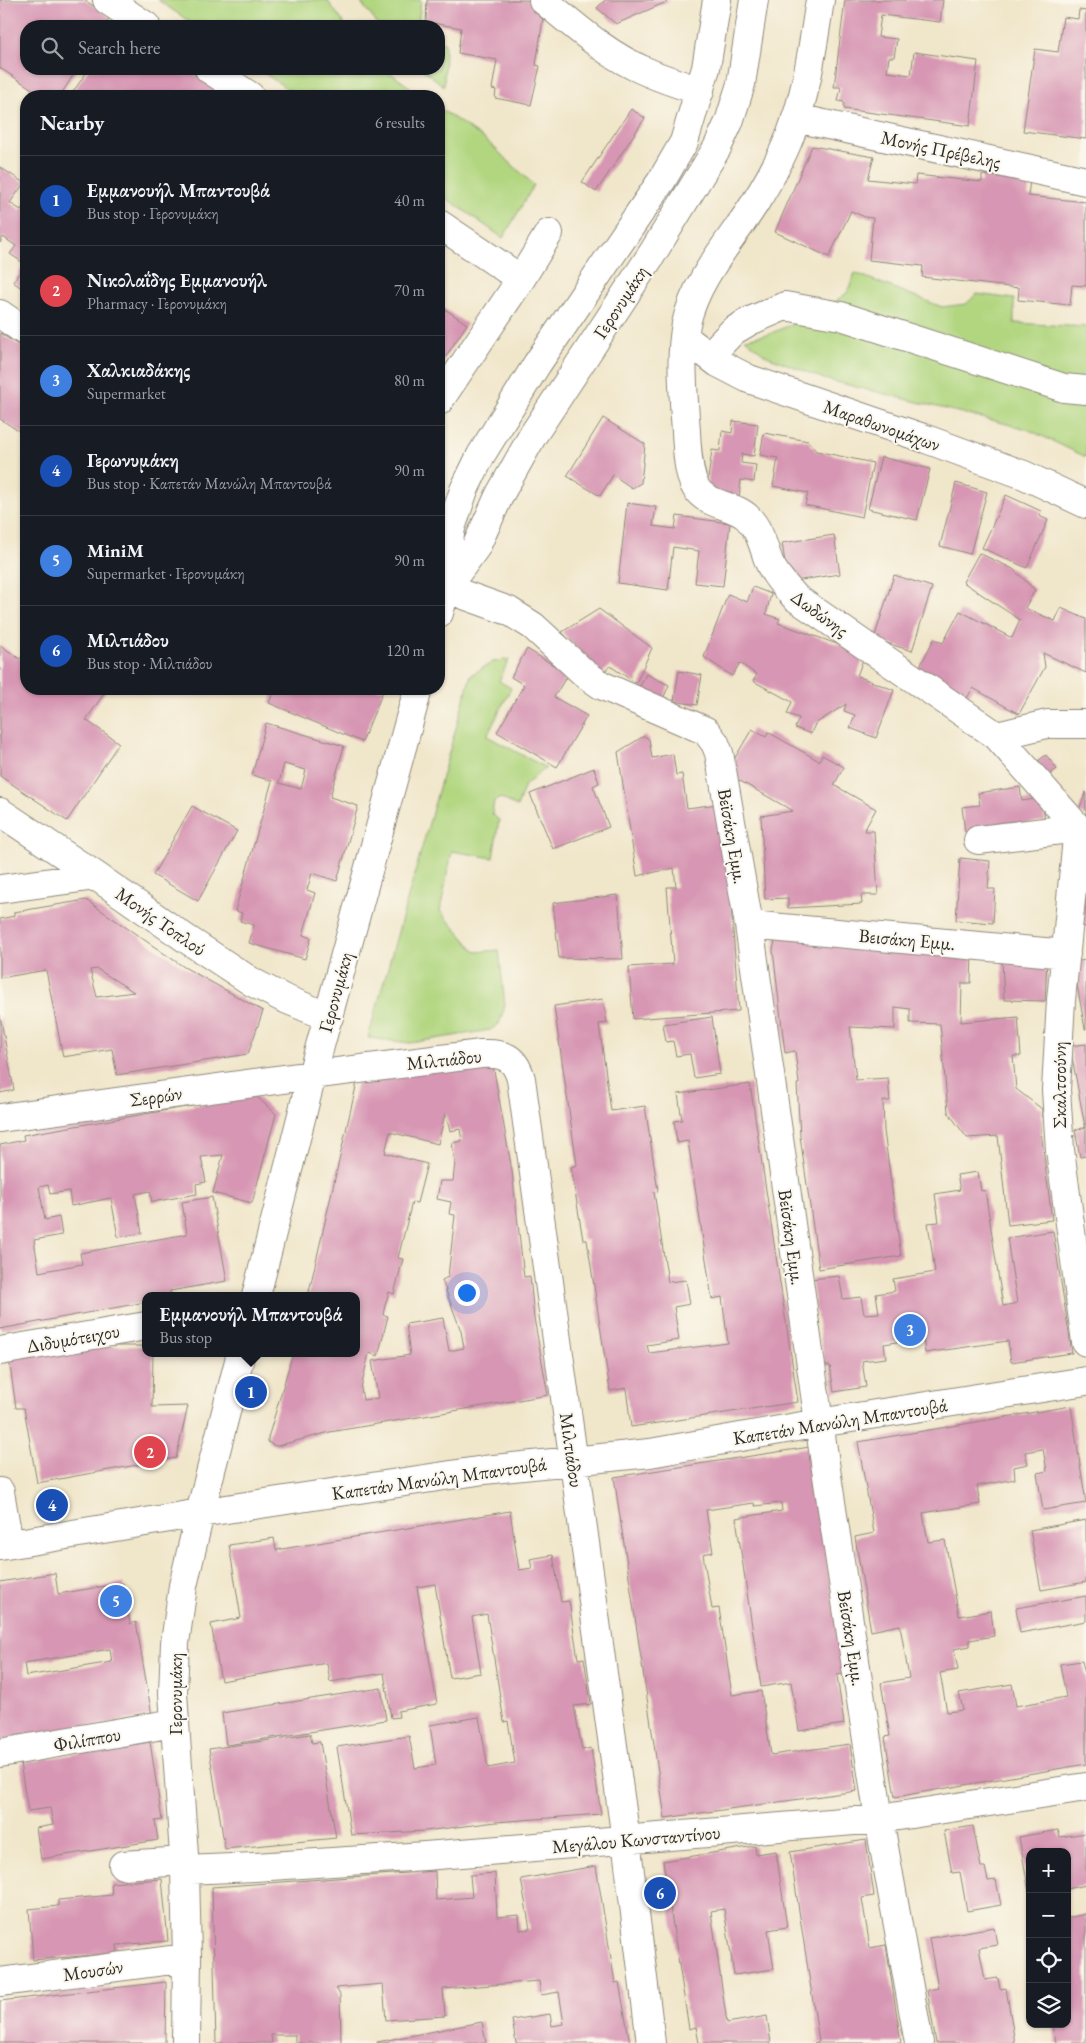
<!DOCTYPE html>
<meta charset="utf-8">
<style>
:root{--surface:#171b24;--page:#242831;--text:#f1f3f6;--muted:#9ea1a6;--line:#363941;--accent:#d1495b}
body{margin:0;font-family:"EB Garamond",serif;background:var(--page);color:var(--text)}
.controls{position:absolute;right:15px;bottom:15px;display:grid;overflow:hidden;border-radius:10px;box-shadow:0 1px 4px #0004}
.controls button{width:45px;height:45px;display:grid;place-items:center;padding:0;border:0;border-bottom:1px solid var(--line);background:var(--surface);color:var(--text);font:25px sans-serif}
.you{position:absolute;left:466px;top:1292px;width:18px;height:18px;margin:-12px;border:4px solid #fff;border-radius:50%;background:#1a73e8;box-shadow:0 0 0 8px #1a73e833}
.badge{display:grid;place-items:center;width:32px;height:32px;border-radius:50%;background:var(--accent);color:#fff;font-size:16px;font-weight:700}
.pin{position:absolute;translate:-50% -50%;border:2px solid #fff;box-shadow:0 1px 5px #0006}
.popup{position:absolute;left:142px;top:1292px;width:218px;height:65px;box-sizing:border-box;display:grid;place-content:center;border-radius:10px;background:var(--surface);filter:drop-shadow(0 1px 4px #0005);font-size:16px;white-space:nowrap;color:var(--muted)}
.popup b{font-size:19px;color:var(--text)}
.popup::after{content:'';position:absolute;left:50%;top:100%;margin-left:-10px;border:10px solid transparent;border-top-color:var(--surface)}
.list{margin:0;padding:0;list-style:none}
h2{display:flex;justify-content:space-between;align-items:center;height:65px;margin:0;padding:0 20px;font-size:21px}
h2 small{font-size:16px;font-weight:400;color:var(--muted)}
.list li{display:grid;grid-template-columns:32px 1fr auto;gap:15px;align-items:center;box-sizing:border-box;height:90px;padding:0 20px;border-top:1px solid var(--line)}
.list b{display:block;font-size:19px;white-space:nowrap}
.list p{margin:0;font-size:16px;white-space:nowrap;color:var(--muted)}
.list em{font-size:16px;font-style:normal;color:var(--muted)}
.icon{flex:none;width:28px;height:28px;fill:none;stroke:currentColor;stroke-width:2;stroke-linecap:round;stroke-linejoin:round}
.map{position:relative;flex:none;width:1086px;height:2043px;overflow:hidden}
.search{position:absolute;background:var(--surface);box-shadow:0 1px 4px #0004;left:20px;top:20px;width:425px;height:55px;display:flex;align-items:center;gap:12px;box-sizing:border-box;padding:0 18px;border-radius:20px;color:var(--muted);font-size:19px}
.panel{position:absolute;background:var(--surface);box-shadow:0 1px 4px #0004;left:20px;top:90px;width:425px;height:605px;border-radius:20px}
.map>svg:first-child{display:block}
.green{fill:#b1d67f;stroke:#6e8055}
.building{fill:#d796b3;fill-rule:evenodd}
.lines{fill:none;stroke-linecap:round;stroke-linejoin:round}
.minor-casing{stroke:#8e887a;stroke-width:30}
.minor{stroke:#fff;stroke-width:28}
.labels{text-anchor:middle;stroke-width:4;stroke-linejoin:round;paint-order:stroke}
.street-label{font-size:19px;fill:#2b2b2b;stroke:#fbf7ec}
</style>
<div class="map">
<svg width="1086" height="2043" viewBox="0 0 1086 2043">
<rect width="100%" height="100%" fill="#fbf7ec"/>
<filter id="ink" filterUnits="userSpaceOnUse"><feTurbulence type="fractalNoise" baseFrequency=".02" numOctaves="2"/><feDisplacementMap in="SourceGraphic" scale="10" xChannelSelector="R" yChannelSelector="G"/><feConvolveMatrix kernelMatrix="1 2 1 2 8 2 1 2 1" color-interpolation-filters="sRGB"/></filter>
<filter id="wash" filterUnits="userSpaceOnUse"><feTurbulence type="fractalNoise" baseFrequency=".0096" numOctaves="4" result="noise"/><feDisplacementMap in="SourceGraphic" scale="20" xChannelSelector="R" yChannelSelector="G"/><feGaussianBlur stdDeviation="1.12" result="paint"/><feColorMatrix in="noise" values="0 0 0 0 0 0 0 0 0 0 0 0 0 0 0 0 0 1.4 0 .05"/><feComposite in="paint" operator="in"/></filter>
<g filter="url(#wash)">
<rect width="100%" height="100%" fill="#f0e6ca"/>
<path class="green" d="M158 0H327L346 26H196Z
M359 0H421L418 26H379Z
M439 42 445 43 444 86 422 69H439Z
M258 69H385L422 96H298Z
M439 108 486 140 534 185 503 238 439 193Z
M855 273 942 307 966 304 977 294 1014 299V323L1086 327V457L1027 429 824 379 767 356 745 339 769 334 793 324 833 303 847 293Z
M509 659 499 681 511 688 487 736 546 768 525 785 517 807 501 798 494 801 492 814 499 820 493 858 452 851 440 911 476 952 499 950 505 1006 499 1024 490 1030 410 1043 368 1038 471 675 493 662Z"/>
<g id="blocks">
<path class="building" d="M0 0H84L110 17 104 26H26V69H77L60 96H43L0 68Z
M427 0H527L544 12 536 65 540 66 531 105 495 98 496 90 492 89 497 60 458 53 461 28 426 22Z
M605 0H671L616 24 597 8Z
M845 0H943L940 22 881 15 878 37 897 39 894 57H889L887 72 911 75 914 52 978 61 970 126 844 109V102L838 101 841 87H834Z
M1079 10 1086 11V139L1023 131 1035 49 1058 52 1063 17 1078 19Z
M89 69H186L227 96H70Z
M631 109 645 118 596 192 582 182Z
M812 146 874 157 868 179 915 184 916 175 982 182V175L1030 180 1028 196 1086 202V286L1072 285 1070 305 1018 300 1019 288 922 277 923 266 869 260 873 218 865 217 851 211 829 257 775 232Z
M0 167 24 183 10 203 21 210 26 203V291L13 282 25 264 10 254 16 246 3 237 0 243Z
M439 305 467 324 439 367Z
M0 333 26 350V433L25 435 0 419Z
M603 418 645 444 641 483 632 488 613 475 600 496 567 476Z
M733 421 758 424 754 456 742 454 741 463 756 465 754 482 741 480 739 498 706 493 712 450 720 451 722 431 732 433Z
M764 433 808 441 816 451 873 463 862 517 805 505 808 493 773 486 778 458 760 455Z
M881 457 930 469 917 520 868 509Z
M956 483 987 492 970 554 940 546Z
M1006 495 1041 511 1039 516 1048 520 1027 568 982 548Z
M627 503 656 507 653 526 675 529 677 516 730 523 723 586 695 583 699 551 673 547 668 590 618 583Z
M834 535 840 574 788 582 782 543Z
M979 553 1013 569 1035 590 1025 608 1055 621 1061 608 1086 619V673L1043 653 1045 667 1019 714 973 688 966 700 916 674 934 639 943 643 960 611 1012 638 1020 620 963 582Z
M894 575 932 587 912 651 874 639Z
M753 587 771 594 766 614 780 619 778 623 865 654 857 676 894 690 876 738 850 728 855 715 844 711 846 704 815 724 811 734 795 728 799 718 787 714 792 702 753 681 757 675 740 663 732 676 704 657 728 594 747 602Z
M599 609 652 648 636 683 610 666 599 676 562 632Z
M0 645 20 659 26 651V689H107L86 720 119 743 67 821 0 776Z
M527 649 568 674 554 697 587 716 557 767 497 732 524 685 511 677Z
M679 671 702 675 697 705 674 701Z
M646 674 669 685 663 699 639 688Z
M275 689H384L362 742 269 703Z
M266 723 344 746 330 797 358 806 337 881 312 873 307 890 315 893 303 935 311 938 305 959 249 943 254 925 240 921 242 913 235 911 272 781 252 775ZM284 764 306 770 301 789 279 783Z
M752 729 766 737 768 732 819 761 822 755 844 767 834 785 876 809 864 831H874L878 895H861L862 904 788 908V898L765 899 761 816 793 811 726 773Z
M644 736 649 739 652 758 673 754 676 775 682 774 687 808 718 804 728 864 739 1011 633 1019 629 967 673 964 667 887H676L674 868 637 876 618 752Z
M1046 755 1057 769 1045 778 1034 764Z
M594 768 599 783 593 786 609 827 553 849 530 794Z
M1020 787 1022 801 1042 798 1045 821 965 832 962 807 980 805 978 793Z
M1086 792V816L1078 812Z
M192 806 237 831 198 901 153 875Z
M960 858 990 861 988 889H995L993 923 956 920Z
M1086 875V927L1077 926Z
M618 895 623 959 559 958 553 903Z
M86 900 184 967 263 1011 248 1054 117 1075 112 1049 63 1057 46 970 0 978V919L14 916V912ZM97 969 134 992 97 997 90 970Z
M777 933 972 953 971 983H962L961 1022 1018 1017 1021 1056H1013L1016 1089 1042 1109 1041 1131 1052 1220 1008 1225 998 1136 967 1138 948 1112 940 1024 910 1023V1009L895 1007V1029L850 1027 856 1080 888 1078 890 1101H883L884 1131 901 1256 819 1269 800 1136 797 1084H799L795 1051 785 1053 773 950Z
M1002 960 1047 961 1045 1001 1004 1000Z
M1086 960V1029H1085L1073 962Z
M603 999 607 1023 599 1024 611 1111 645 1106 658 1191 654 1192 668 1282 686 1280 690 1304 674 1307 679 1340 647 1345 649 1353 728 1343 722 1297 712 1299 688 1141 677 1143 674 1121 682 1120 678 1094 750 1084 798 1402 631 1427 626 1388 610 1391 587 1240H583L571 1167 577 1165 554 1006Z
M0 1015 14 1090 0 1093Z
M712 1017 720 1074 694 1078 690 1054 676 1056 673 1041 666 1042 663 1024Z
M1086 1044V1127H1085L1070 1046Z
M449 1065 455 1071 493 1065 512 1171 524 1277 530 1276 534 1318 548 1395 330 1432 277 1446 273 1445 268 1442V1438L293 1353H356V1296H308L358 1078ZM445 1113 450 1131 460 1129 462 1141 452 1143 455 1162 453 1181H440L437 1199 451 1202 449 1214 455 1215 448 1277 442 1280 461 1331 464 1348 449 1351 443 1318 406 1324 410 1355 372 1361 378 1398 363 1400 361 1388 369 1353 378 1356 388 1316 383 1315 385 1305 389 1292 394 1294 403 1259 398 1258 412 1202 417 1203 427 1164 385 1153 390 1132 438 1144Z
M255 1095 276 1114 252 1203 213 1193 223 1155 201 1157 206 1182 196 1184 197 1194 152 1202 150 1191 135 1194 142 1233 118 1237 111 1198 71 1206 69 1191 50 1194 48 1185 39 1187 45 1220 59 1217 62 1235 34 1240 39 1272 82 1264 80 1253 187 1234 182 1202 212 1197 227 1281 170 1291 171 1296H146V1302L0 1329V1145L24 1140 23 1135Z
M1086 1127V1156L1080 1157 1075 1130Z
M978 1172 981 1191 985 1190 1003 1306 1017 1303 1007 1238 1053 1231 1072 1353 1011 1362 1008 1341 925 1353 923 1338 884 1344 886 1358 862 1361 866 1387 834 1392 830 1366H825L811 1279 839 1276 843 1299 861 1297 864 1314 879 1313 876 1294 895 1291 893 1279 935 1272 928 1223 939 1222 935 1194 960 1190 957 1175Z
M87 1346H146V1353H153L152 1407 188 1406 176 1458 37 1483 24 1408H16L9 1358Z
M1071 1406 1086 1503 1043 1510 1037 1473 1047 1471 1043 1449 1025 1452 1028 1464 1014 1467 1015 1479 977 1486 980 1504 923 1513 928 1542 945 1540 959 1616 991 1611 994 1636 970 1640V1646L954 1649 958 1670 940 1673 947 1712 963 1710 959 1693 1012 1684 1016 1706 1066 1697 1060 1664 1082 1661 1086 1678V1764L895 1797 885 1737 890 1736 881 1683 909 1678 900 1625 871 1631 855 1537 874 1533 858 1442Z
M810 1447 844 1674 837 1675 844 1724 799 1731 791 1682 761 1687 736 1518 782 1511 781 1503 755 1506 754 1503 706 1510 713 1552 703 1554 712 1609 719 1608 732 1695 761 1691 771 1755 850 1744 857 1791 665 1818 614 1477Z
M510 1511 519 1570 532 1568 530 1559 553 1555 561 1602 569 1601 578 1659 584 1658 591 1704 574 1706 582 1750 591 1748 601 1814 496 1822 425 1831 351 1835 337 1747 409 1736 415 1768 436 1765 430 1725 479 1717 488 1768 515 1763 508 1721 504 1722 487 1614 472 1617 481 1673 450 1678 435 1584 417 1587 437 1704 398 1711 399 1717 391 1718 384 1673 330 1682 327 1663 221 1681 211 1624 241 1618 229 1545 274 1538 276 1550Z
M1086 1520V1582L1041 1590 1030 1530Z
M55 1573 58 1594 123 1583 130 1624 136 1622 152 1716 0 1741V1582ZM110 1649 112 1662 26 1676 24 1663Z
M1086 1596V1621L1020 1633 1016 1608Z
M381 1688 386 1720 226 1745 222 1713Z
M310 1734 312 1743 320 1742 336 1838 225 1849 209 1749Z
M150 1742 162 1820 155 1821 158 1840 41 1859 36 1828 53 1825 50 1808 28 1811 20 1763Z
M973 1826 981 1867H985L988 1881 996 1880 1001 1905 967 1911 960 1872 952 1873 944 1831Z
M1058 1830 1060 1837 1086 1833V1885L1067 1889V1852H1030L1029 1892 1019 1837Z
M866 1840 874 1896 862 1898 870 1948 886 1945 901 2043H814L819 2041 790 1852Z
M755 1846 756 1854 776 1851 787 1927 768 1930 774 1969 734 1975 724 1909 711 1911 727 2023 767 2016 771 2043H699L696 2027 689 2029 663 1861Z
M596 1866 615 1983 619 1982 630 2043H516L512 2020 550 2014 552 2026 564 2024 559 1992 541 1995 539 1981 443 1989 445 2016 386 2020 383 1984 336 1988 340 1995 341 2043H295V2035H271L272 2043H216L212 1887 435 1871 436 1900 472 1897 470 1875 495 1873 497 1917 519 1915 520 1930 530 1929 521 1879Z
M162 1879 168 1941 117 1945 118 1953 33 1960 29 1909 58 1906V1900L112 1895 111 1883Z
M1086 1914V2043H1056L1053 2024H1067V1918Z
M994 1927 997 1945 979 1948 985 1980 998 1978 1000 1989 1006 1988 1015 2043H936L927 1990 938 1988 929 1938Z
M166 1982 165 2043H0V2001Z
M482 2022 486 2043H377V2042Z"/>
</g>
</g>
<g filter="url(#ink)">
<use href="#blocks" fill-opacity="0" stroke="#8e887a" stroke-width="1"/>
<g class="lines">
<g class="minor-casing">
<path id="minor" d="M107 0 146 26
M543 0C575 26 607 55 645 71 663 79 682 85 700 91
M820 0C813 45 807 93 790 136 781 159 768 182 755 203 731 241 696 278 686 324 680 355 683 386 685 418 687 437 686 471 696 488 707 506 734 504 748 518 760 530 763 546 769 562 775 576 786 587 796 598L997 736 1078 828 1086 831
M209 69 250 96
M796 118 1086 181
M439 224 521 279
M0 314 26 332
M684 337 718 363 749 379 926 439 1024 475 1086 504
M709 356 733 331 750 321 785 306 841 316 1064 388 1086 390
M439 401 521 279 549 233
M439 586 509 611 533 626 584 673 601 685 706 731 715 743 719 753 749 925 819 1423 879 1819 919 2043
M446 588 476 547 500 494 533 435 652 254 717 148 729 122 741 84 754 0
M439 613 446 588V561L451 528 464 490 481 455 537 364 662 180 684 142 706 68 717 0
M997 736 1047 724H1086
M0 812 96 876 185 938 252 982 283 998 329 1017
M1078 828 1061 1000 1056 1090 1060 1150 1086 1342
M978 840 1078 828
M0 889 96 876
M749 925 1066 954
M0 1118 312 1075 481 1054C504 1053 515 1057 521 1079L626 1840 651 2043
M256 1296 312 1075 418 689
M0 1351 146 1326
M0 1492 9 1544
M0 1546 200 1513 484 1470 650 1453 819 1423 1086 1381
M0 1753 174 1723
M123 1865 184 1861
M185 1870 255 1867 425 1856 879 1819 1086 1787
M0 1982 187 1958
M186 2043 187 1958 185 1870 173 1693 175 1643 183 1586 200 1513 241 1353"/>
</g>
<use href="#minor" class="minor"/>
</g>
</g>
<g class="labels">
<g class="street-label">
<text transform="translate(941 149) rotate(12)" y="7">Μονής Πρέβελης</text>
<text transform="translate(620 302) rotate(-57)" y="7">Γερονυμάκη</text>
<text transform="translate(882 425) rotate(19)" y="7">Μαραθωνομάχων</text>
<text transform="translate(820 613) rotate(36)" y="7">Δωδώνης</text>
<text transform="translate(733 836) rotate(80)" y="7">Βεϊσάκη Εμμ.</text>
<text transform="translate(161 921) rotate(35)" y="7">Μονής Τοπλού</text>
<text transform="translate(907 939) rotate(5)" y="7">Βεισάκη Εμμ.</text>
<text transform="translate(335 992) rotate(-75)" y="7">Γερονυμάκη</text>
<text transform="translate(444 1059) rotate(-6)" y="7">Μιλτιάδου</text>
<text transform="translate(1059 1085) rotate(-90)" y="7">Σκαλτσούνη</text>
<text transform="translate(156 1096) rotate(-8)" y="7">Σερρών</text>
<text transform="translate(792 1237) rotate(82)" y="7">Βεϊσάκη Εμμ.</text>
<text transform="translate(73 1338) rotate(-10)" y="7">Διδυμότειχου</text>
<text transform="translate(840 1421) rotate(-9)" y="7">Καπετάν Μανώλη Μπαντουβά</text>
<text transform="translate(572 1450) rotate(82)" y="7">Μιλτιάδου</text>
<text transform="translate(439 1478) rotate(-8)" y="7">Καπετάν Μανώλη Μπαντουβά</text>
<text transform="translate(852 1638) rotate(81)" y="7">Βεϊσάκη Εμμ.</text>
<text transform="translate(175 1694) rotate(-90)" y="7">Γερονυμάκη</text>
<text transform="translate(87 1739) rotate(-10)" y="7">Φιλίππου</text>
<text transform="translate(636 1839) rotate(-5)" y="7">Μεγάλου Κωνσταντίνου</text>
<text transform="translate(93 1970) rotate(-8)" y="7">Μουσών</text>
</g>
</g>
</svg>
<div class="controls">
<button>+</button>
<button>−</button>
<button><svg class="icon" aria-label="locate" viewBox="0 0 24 24"><circle cx="12" cy="12" r="6"/><path d="M12 2v4M12 18v4M2 12h4M18 12h4"/></svg></button>
<button><svg class="icon" aria-label="layers" viewBox="0 0 24 24"><path d="M12 4l9 5-9 5-9-5zM3 14l9 5 9-5"/></svg></button>
</div>
<div class="you"></div>
<div class="pin badge" style="left:251px;top:1392px;background:#1a4fb4">1</div>
<div class="popup"><b>Εμμανουήλ Μπαντουβά</b>Bus stop</div>
<div class="pin badge" style="left:150px;top:1452px;background:#e0444e">2</div>
<div class="pin badge" style="left:910px;top:1330px;background:#3f7fe0">3</div>
<div class="pin badge" style="left:52px;top:1505px;background:#1a4fb4">4</div>
<div class="pin badge" style="left:116px;top:1601px;background:#3f7fe0">5</div>
<div class="pin badge" style="left:660px;top:1893px;background:#1a4fb4">6</div>
<div class="search"><svg class="icon" aria-label="search" viewBox="0 0 24 24"><circle cx="10" cy="10" r="6"/><path d="M15 15l6 6"/></svg>Search here</div>
<section class="panel">
<h2>Nearby<small>6 results</small></h2>
<ul class="list">
<li><span class="badge" style="background:#1a4fb4">1</span><div><b>Εμμανουήλ Μπαντουβά</b><p>Bus stop · Γερονυμάκη</p></div><em>40 m</em></li>
<li><span class="badge" style="background:#e0444e">2</span><div><b>Νικολαΐδης Εμμανουήλ</b><p>Pharmacy · Γερονυμάκη</p></div><em>70 m</em></li>
<li><span class="badge" style="background:#3f7fe0">3</span><div><b>Χαλκιαδάκης</b><p>Supermarket</p></div><em>80 m</em></li>
<li><span class="badge" style="background:#1a4fb4">4</span><div><b>Γερωνυμάκη</b><p>Bus stop · Καπετάν Μανώλη Μπαντουβά</p></div><em>90 m</em></li>
<li><span class="badge" style="background:#3f7fe0">5</span><div><b>MiniM</b><p>Supermarket · Γερονυμάκη</p></div><em>90 m</em></li>
<li><span class="badge" style="background:#1a4fb4">6</span><div><b>Μιλτιάδου</b><p>Bus stop · Μιλτιάδου</p></div><em>120 m</em></li>
</ul>
</section>
</div>
